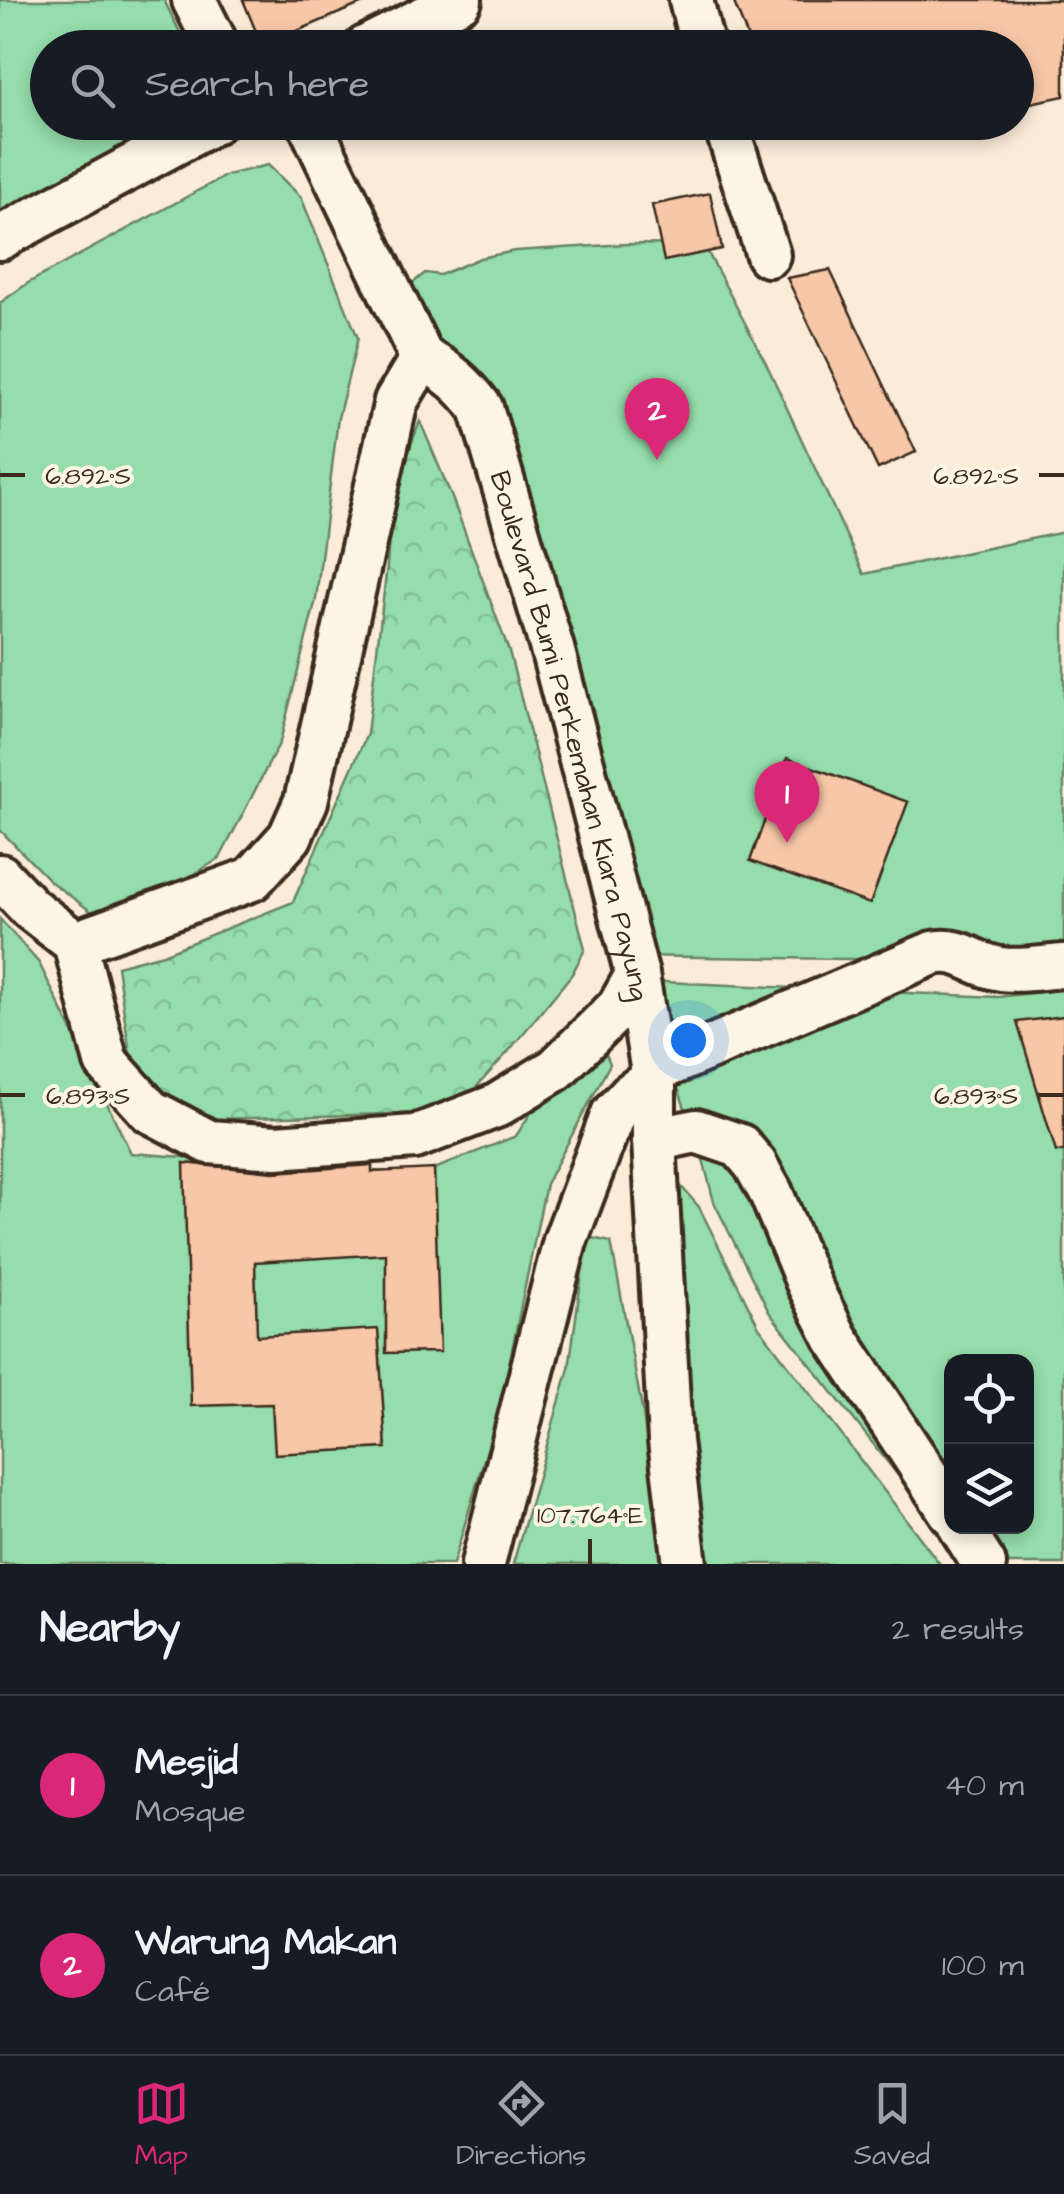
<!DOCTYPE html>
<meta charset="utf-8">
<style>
:root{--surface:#171b24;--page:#20242c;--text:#f1f3f6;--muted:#9ea1a6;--line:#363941;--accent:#db2777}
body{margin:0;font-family:"Architects Daughter",sans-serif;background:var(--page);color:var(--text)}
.controls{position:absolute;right:30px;bottom:30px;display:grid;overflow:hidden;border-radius:20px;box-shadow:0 5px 15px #0003}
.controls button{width:90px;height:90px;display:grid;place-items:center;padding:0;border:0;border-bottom:2px solid var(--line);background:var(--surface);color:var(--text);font:50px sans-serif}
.you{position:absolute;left:688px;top:1040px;width:35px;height:35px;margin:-25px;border:8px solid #fff;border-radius:50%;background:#1a73e8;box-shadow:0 0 0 15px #1a73e833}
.badge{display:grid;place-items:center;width:65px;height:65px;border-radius:50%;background:var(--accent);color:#fff;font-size:32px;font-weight:700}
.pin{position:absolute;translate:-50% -82px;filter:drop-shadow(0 2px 5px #0008)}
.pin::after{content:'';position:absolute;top:52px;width:35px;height:30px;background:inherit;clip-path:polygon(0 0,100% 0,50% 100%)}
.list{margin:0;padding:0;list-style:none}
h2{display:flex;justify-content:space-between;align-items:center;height:130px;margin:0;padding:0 40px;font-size:42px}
h2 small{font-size:32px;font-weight:400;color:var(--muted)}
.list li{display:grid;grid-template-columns:65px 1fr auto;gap:30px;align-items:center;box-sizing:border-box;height:180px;padding:0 40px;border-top:2px solid var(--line)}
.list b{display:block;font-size:38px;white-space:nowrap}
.list p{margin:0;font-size:32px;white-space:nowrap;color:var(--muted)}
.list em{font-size:32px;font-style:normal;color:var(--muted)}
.icon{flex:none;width:55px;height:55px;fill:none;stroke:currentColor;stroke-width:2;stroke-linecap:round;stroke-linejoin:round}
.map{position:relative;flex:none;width:1064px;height:1564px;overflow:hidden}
.search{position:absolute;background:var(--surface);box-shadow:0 5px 15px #0003;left:30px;right:30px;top:30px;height:110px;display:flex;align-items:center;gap:25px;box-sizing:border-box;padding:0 35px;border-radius:55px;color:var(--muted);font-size:38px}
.sheet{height:490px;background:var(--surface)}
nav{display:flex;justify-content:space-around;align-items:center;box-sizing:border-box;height:140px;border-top:2px solid var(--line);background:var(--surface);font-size:28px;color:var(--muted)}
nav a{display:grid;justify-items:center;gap:5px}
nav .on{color:var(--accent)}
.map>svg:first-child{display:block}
.grass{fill:#95ddab;stroke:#688464;stroke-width:2.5;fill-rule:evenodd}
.forest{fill:url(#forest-crowns);stroke:#688464;stroke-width:2.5}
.building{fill:#f7c7a7;stroke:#3b2a1e;stroke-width:2.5}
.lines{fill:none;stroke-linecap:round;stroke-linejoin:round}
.minor-casing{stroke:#3b2a1e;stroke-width:50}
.minor{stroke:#fcf5e5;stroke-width:42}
.ticks{fill:none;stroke:#3b2a1e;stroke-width:4}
.labels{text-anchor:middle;stroke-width:8;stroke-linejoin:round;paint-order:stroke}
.street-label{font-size:28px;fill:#3b2a1e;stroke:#fcf5e5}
.ticks-label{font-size:25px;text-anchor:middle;fill:#3b2a1e;stroke:#fcf5e5;stroke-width:8;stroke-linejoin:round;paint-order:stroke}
</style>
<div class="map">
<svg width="1064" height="1564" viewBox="0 0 1064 1564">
<defs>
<pattern id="forest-crowns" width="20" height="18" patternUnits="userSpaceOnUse" patternTransform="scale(2.5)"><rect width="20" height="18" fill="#95ddab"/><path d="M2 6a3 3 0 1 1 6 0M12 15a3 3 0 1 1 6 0" fill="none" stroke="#81be93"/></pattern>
</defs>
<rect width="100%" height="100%" fill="#fbecd9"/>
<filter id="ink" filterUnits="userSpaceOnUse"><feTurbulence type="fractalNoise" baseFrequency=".01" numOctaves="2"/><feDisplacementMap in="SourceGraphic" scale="20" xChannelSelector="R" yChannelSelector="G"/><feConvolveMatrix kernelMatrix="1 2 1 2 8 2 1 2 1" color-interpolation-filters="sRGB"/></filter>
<g filter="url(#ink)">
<path class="grass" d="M0 0H164L187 47 48 48V122L204 123 0 239Z
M268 165 301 197 358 338 338 418 316 599 280 742 220 858 143 907 92 912 51 882 0 830V303L28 283 227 175Z
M626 244 704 245 766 363 864 574 1064 532V953L1000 961 623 956 469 439 423 314 403 291 425 273 440 275 480 258 515 251Z
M0 919 39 963 131 1153 426 1175 434 1169 516 1136 592 1018 610 1064 546 1184 502 1399 453 1564H0Z
M641 981 998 997 1064 989V1564H968L769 1312 714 1202 704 1163ZM952 1362H1026V1526H952Z
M672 1176 699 1207 759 1327 940 1564H701L654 1184Z
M587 1237 611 1242 643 1414 663 1564H513L569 1368Z"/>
<path class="forest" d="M420 421 451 495 509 651 585 949 572 974 508 1052 461 1104 420 1113 213 1119 153 1105 133 1074 117 966 163 954 293 902 367 734 387 566 392 495Z"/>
<path class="building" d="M243 0H370L262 46Z
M733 0H1064V96L1016 106V48H752Z
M710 193 722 249 664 261 652 205Z
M830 270 916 452 878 469 787 278Z
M787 758 908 802 870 904 750 861Z
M1064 1016V1151L1056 1152 1017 1022Z
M184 1163 274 1172 372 1165V1172L434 1169 440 1352 386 1353V1254L255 1262 257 1336 378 1329 386 1448 275 1454 272 1404 191 1406Z"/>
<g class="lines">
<g class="minor-casing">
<g id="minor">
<path d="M194 0 218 48"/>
<path d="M691 0 703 48"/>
<path d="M365 48 460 0"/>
<path d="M309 122 422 358"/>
<path d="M725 122 768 255"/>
<path d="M0 238 214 122"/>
<path id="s1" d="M422 358C449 372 463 384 481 408L553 652 637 975 654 1078V1140L670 1441 685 1564"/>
<path d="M0 876 30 908 75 943 106 1062 150 1111 209 1142 276 1147 415 1137 496 1106 556 1069 619 1007 637 975"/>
<path d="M75 943 252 879 290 837 306 801 396 401 422 358"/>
<path d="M652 1072 933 953C963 947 974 966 1001 969 1021 972 1044 967 1064 966"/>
<path d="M654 1140 696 1131 740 1146 755 1164 771 1193 808 1283 836 1338 952 1514"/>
<path d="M960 1526 984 1564"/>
<path d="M483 1564 565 1241 613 1114 630 1095 654 1078"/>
</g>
</g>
<use href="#minor" class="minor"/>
</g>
</g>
<path class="ticks" d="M0 475H25M1039 475H1064M0 1095H25M1039 1095H1064M590 1539V1564"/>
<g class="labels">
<g class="street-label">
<text dy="10" stroke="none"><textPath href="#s1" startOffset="418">Boulevard Bumi Perkemahan Kiara Payung</textPath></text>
</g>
</g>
<g class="ticks-label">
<text x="88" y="484">6.892°S</text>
<text x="976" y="484">6.892°S</text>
<text x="88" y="1104">6.893°S</text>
<text x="976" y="1104">6.893°S</text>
<text x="590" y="1523">107.764°E</text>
</g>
</svg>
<div class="controls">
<button><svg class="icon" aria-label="locate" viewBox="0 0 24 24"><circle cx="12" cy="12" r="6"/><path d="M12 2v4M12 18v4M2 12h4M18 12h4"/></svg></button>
<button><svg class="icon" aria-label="layers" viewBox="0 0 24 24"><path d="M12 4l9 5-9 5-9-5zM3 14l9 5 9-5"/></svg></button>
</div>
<div class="you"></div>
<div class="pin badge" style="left:787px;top:843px">1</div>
<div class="pin badge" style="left:657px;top:460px">2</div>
<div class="search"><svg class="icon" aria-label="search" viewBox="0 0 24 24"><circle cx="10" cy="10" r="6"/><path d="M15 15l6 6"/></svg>Search here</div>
</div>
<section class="sheet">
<h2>Nearby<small>2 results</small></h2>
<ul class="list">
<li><span class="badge">1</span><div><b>Mesjid</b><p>Mosque</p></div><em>40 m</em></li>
<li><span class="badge">2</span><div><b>Warung Makan</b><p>Café</p></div><em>100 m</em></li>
</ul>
</section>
<nav>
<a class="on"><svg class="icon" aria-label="map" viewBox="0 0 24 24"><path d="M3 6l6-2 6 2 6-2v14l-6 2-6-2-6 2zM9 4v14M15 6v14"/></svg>Map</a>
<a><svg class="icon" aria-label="directions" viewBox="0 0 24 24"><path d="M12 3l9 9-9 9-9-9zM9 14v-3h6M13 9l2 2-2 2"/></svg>Directions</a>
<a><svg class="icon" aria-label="saved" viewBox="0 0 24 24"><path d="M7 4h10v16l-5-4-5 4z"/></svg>Saved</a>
</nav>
